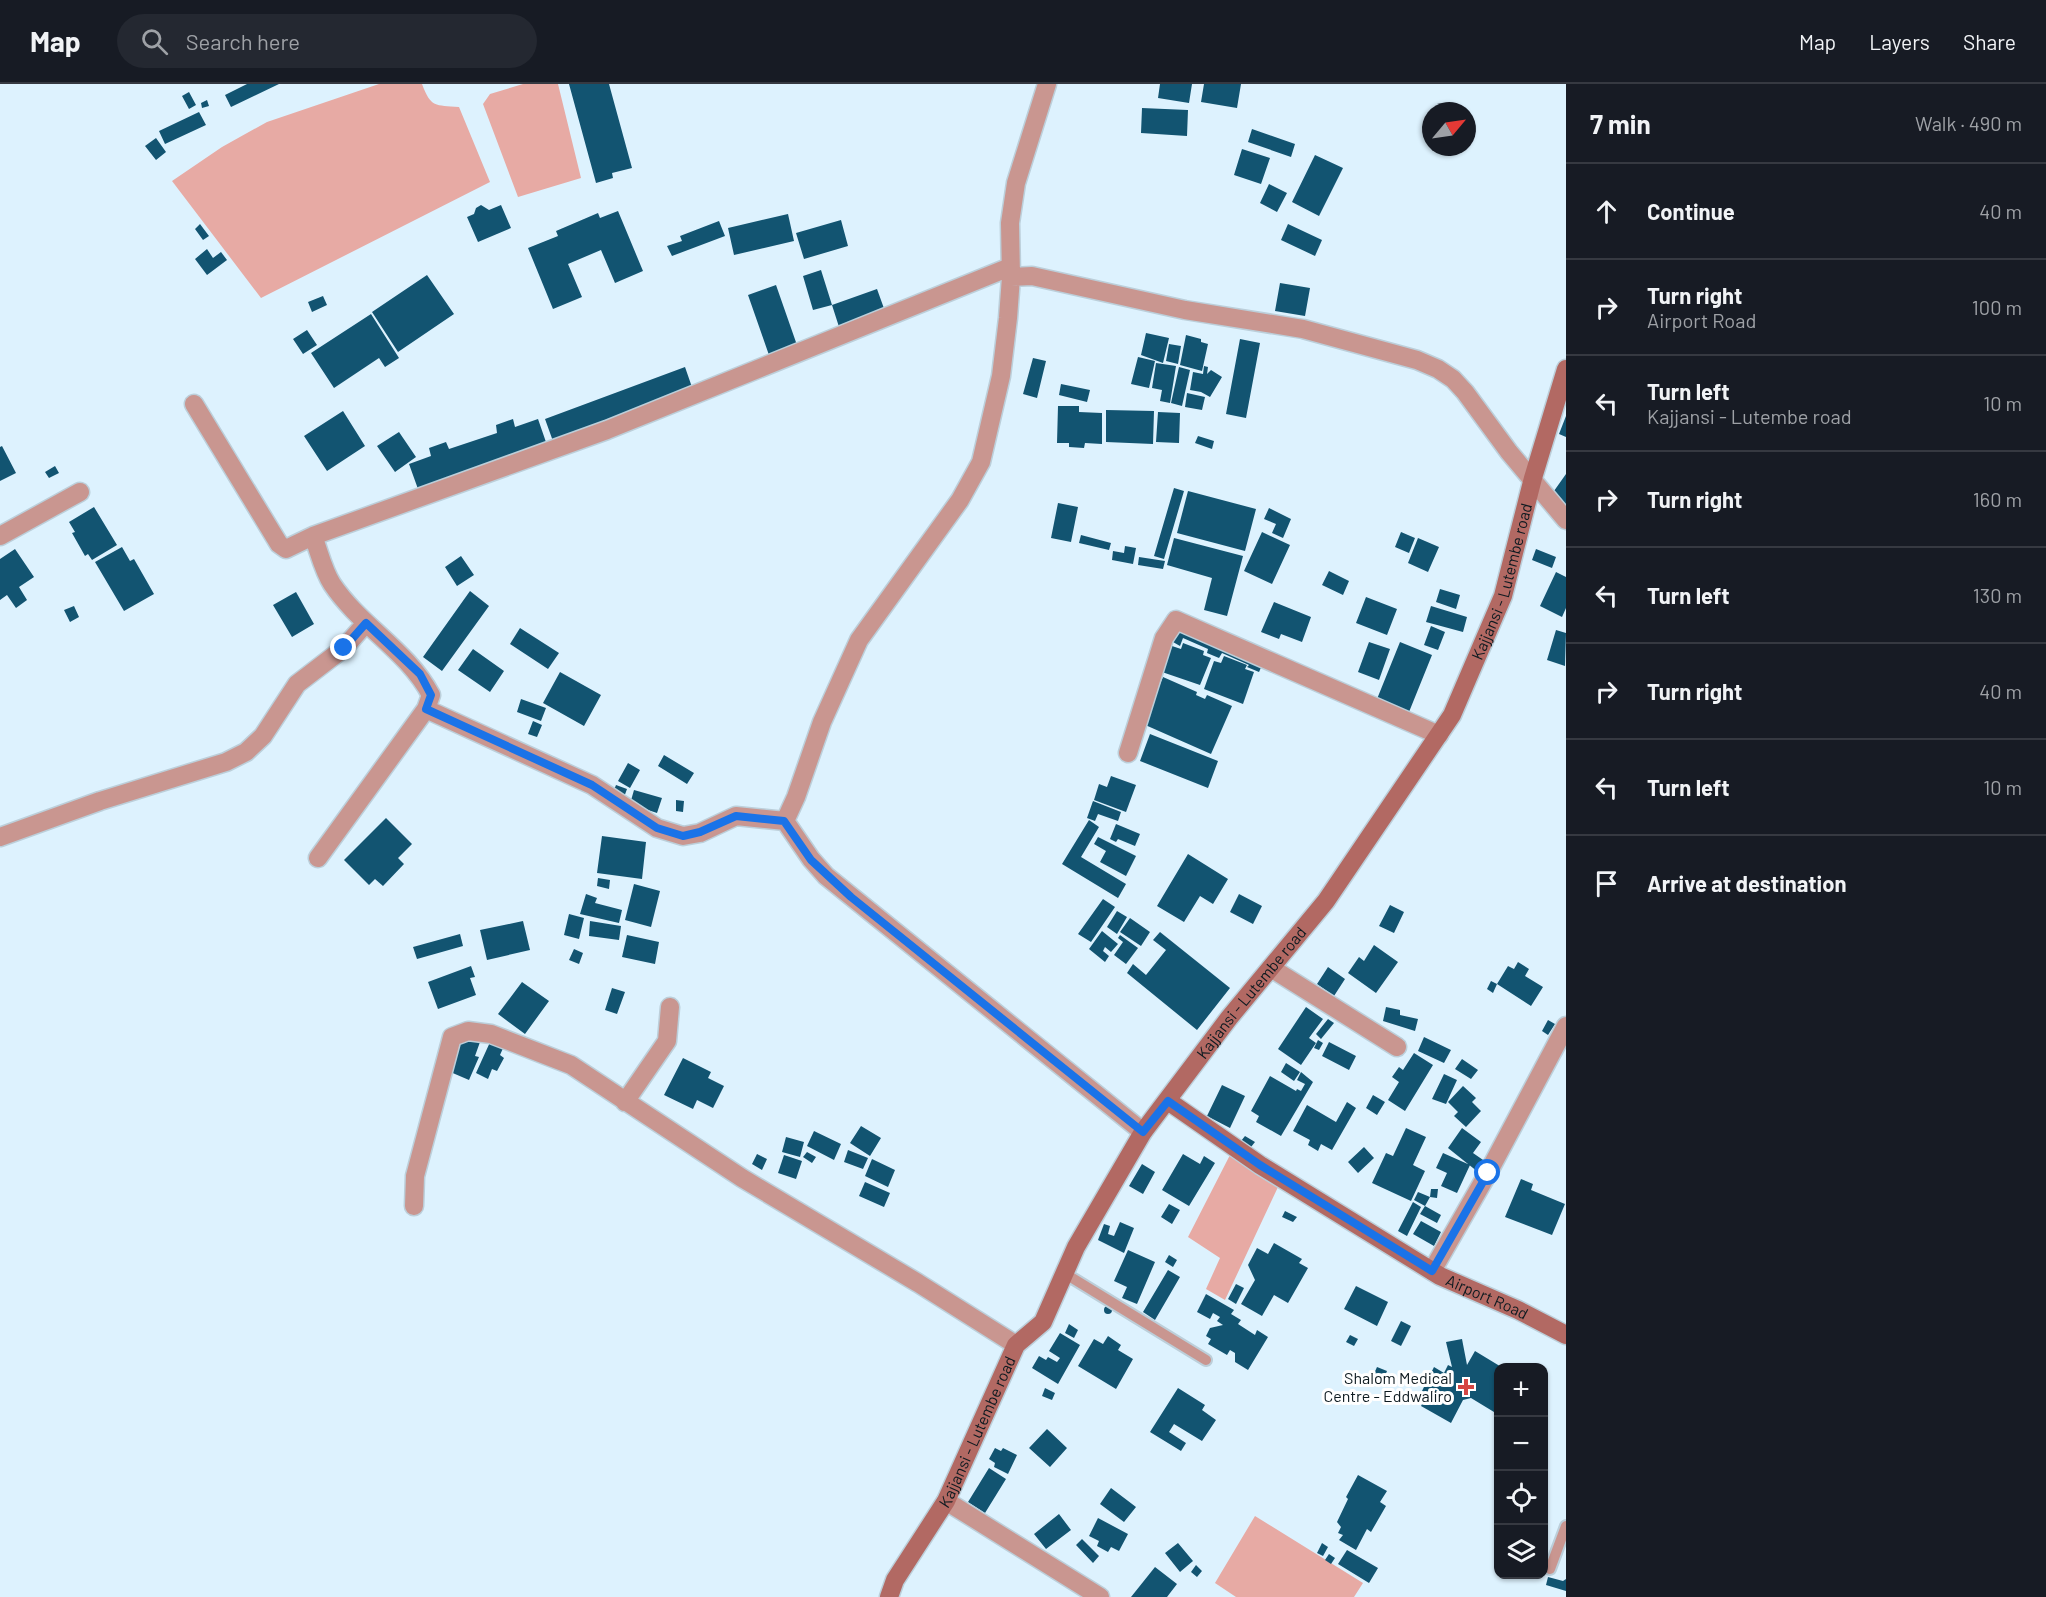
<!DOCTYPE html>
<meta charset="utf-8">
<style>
:root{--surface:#171b24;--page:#242831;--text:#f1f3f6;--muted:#9ea1a6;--line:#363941}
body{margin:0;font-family:Barlow,sans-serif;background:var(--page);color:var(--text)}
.controls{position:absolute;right:18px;bottom:18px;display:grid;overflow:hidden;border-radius:12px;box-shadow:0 2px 4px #0004}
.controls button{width:54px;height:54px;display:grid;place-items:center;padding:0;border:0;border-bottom:2px solid var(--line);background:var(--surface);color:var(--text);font:30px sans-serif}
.compass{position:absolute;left:1422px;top:18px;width:54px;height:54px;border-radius:50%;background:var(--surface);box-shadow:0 2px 4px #0004;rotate:61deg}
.stop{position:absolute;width:18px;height:18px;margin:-14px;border:4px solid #1a73e8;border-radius:50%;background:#fff}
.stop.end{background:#1a73e8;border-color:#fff;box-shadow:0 2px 6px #0008}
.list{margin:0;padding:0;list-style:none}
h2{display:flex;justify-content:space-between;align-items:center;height:78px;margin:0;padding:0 24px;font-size:26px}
h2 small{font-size:20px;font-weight:400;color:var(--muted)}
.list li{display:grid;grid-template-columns:39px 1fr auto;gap:18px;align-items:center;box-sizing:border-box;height:96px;padding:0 24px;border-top:2px solid var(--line)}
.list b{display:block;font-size:22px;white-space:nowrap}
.list p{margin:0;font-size:20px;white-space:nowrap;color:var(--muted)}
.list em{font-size:20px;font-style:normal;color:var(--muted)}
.icon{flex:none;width:33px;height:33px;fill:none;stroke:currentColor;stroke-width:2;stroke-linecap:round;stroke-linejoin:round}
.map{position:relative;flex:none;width:1566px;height:1513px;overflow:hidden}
header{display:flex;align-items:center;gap:36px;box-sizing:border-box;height:84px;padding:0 30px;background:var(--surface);border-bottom:2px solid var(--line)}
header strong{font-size:28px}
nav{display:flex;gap:33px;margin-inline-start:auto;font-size:21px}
.search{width:420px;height:54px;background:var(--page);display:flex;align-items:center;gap:15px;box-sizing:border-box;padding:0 21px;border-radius:33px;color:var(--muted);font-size:22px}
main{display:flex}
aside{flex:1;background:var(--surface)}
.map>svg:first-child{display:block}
.green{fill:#e7aaa4}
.building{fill:#125471}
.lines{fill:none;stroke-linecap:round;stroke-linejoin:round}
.lane-casing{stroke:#bccfda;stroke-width:14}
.street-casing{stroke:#bccfda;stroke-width:21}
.secondary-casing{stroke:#bccfda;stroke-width:21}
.lane{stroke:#c99690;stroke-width:10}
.street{stroke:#c99690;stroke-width:18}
.secondary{stroke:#b26963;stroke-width:18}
.route{stroke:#1a73e8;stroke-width:8}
.poi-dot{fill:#d54643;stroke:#fff;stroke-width:2}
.labels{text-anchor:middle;stroke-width:6;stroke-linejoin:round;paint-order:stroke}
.street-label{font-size:16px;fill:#0d1a20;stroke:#fff}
.poi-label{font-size:16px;fill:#0d1a20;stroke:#fff;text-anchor:end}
</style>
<header>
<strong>Map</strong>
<div class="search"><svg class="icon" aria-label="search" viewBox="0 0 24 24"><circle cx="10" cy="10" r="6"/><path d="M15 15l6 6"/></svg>Search here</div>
<nav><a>Map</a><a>Layers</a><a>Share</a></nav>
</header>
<main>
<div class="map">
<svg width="1566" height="1513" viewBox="0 0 1566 1513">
<rect width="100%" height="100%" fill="#ddf2fe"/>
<path class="green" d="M379 0H422C431 24 435 21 459 23L490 98 261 214 172 97 222 63 267 38Z
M523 0H558L581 94 518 113 483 20 490 10Z
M1230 1071 1278 1103 1225 1216 1206 1205 1220 1174 1188 1153Z
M1255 1432 1363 1499 1354 1513H1236L1215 1499Z"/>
<path class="building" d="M247 0H279L231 23 225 11Z
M569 0H609L632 84 612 89 613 94 596 99Z
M1160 0H1192L1189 19 1158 14Z
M1204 0H1241L1237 24 1201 18Z
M189 8 196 21 189 25 182 12Z
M207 16 209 22 202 24 201 19Z
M1142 24 1188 26 1187 52 1141 49Z
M199 28 206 41 165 60 159 47Z
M1252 45 1295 60 1291 73 1248 58Z
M156 54 166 68 156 76 145 62Z
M1242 65 1270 74 1261 100 1234 91Z
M1315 71 1343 84 1319 132 1292 118Z
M1269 100 1287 109 1277 128 1260 119Z
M481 121 489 126 501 121 511 144 478 158 467 133 474 130 476 124Z
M618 127 643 187 615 199 601 166 568 180 582 213 553 225 528 164 558 152 556 147 598 129 600 134Z
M788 130 794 157 734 171 728 144Z
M841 136 848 162 804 175 796 149Z
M719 137 725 152 672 172 667 162 682 157 680 152Z
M200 140 209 152 203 156 195 145Z
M1288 140 1322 156 1315 172 1281 156Z
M207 165 213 174 221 168 227 176 207 191 195 175Z
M821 186 832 221 813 226 803 192Z
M427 191 454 230 398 268 372 228Z
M1280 199 1310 204 1305 232 1275 227Z
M776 201 798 264 770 274 748 211Z
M877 205 886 230 840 246 832 221Z
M323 212 327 221 312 228 308 218Z
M371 230 399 274 385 283 379 274 334 304 311 269Z
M307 246 317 261 303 270 293 255Z
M1146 249 1169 254 1163 279 1141 271Z
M1186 251 1201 255V258L1208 260 1202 287 1180 281Z
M1240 255 1260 259 1246 334 1226 330Z
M1169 260 1181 262 1178 280 1166 277Z
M1138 273 1155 277 1149 304 1131 300Z
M1033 274 1046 277 1037 314 1023 310Z
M1156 279 1176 282 1170 319 1160 317 1162 306 1152 304Z
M1204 282 1208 283 1207 290 1211 286 1222 293 1210 313 1201 308 1190 306 1193 288 1203 290Z
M685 283 694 309 554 360 545 335Z
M1179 283 1190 286 1182 322 1171 319Z
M1061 300 1090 306 1087 318 1059 311Z
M1187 309 1205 313 1202 326 1185 323Z
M1058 322H1079V328L1102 329V360L1085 359 1084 364 1069 363V359H1057Z
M1106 326 1154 327 1153 360 1106 358Z
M343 327 365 362 327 387 304 352Z
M1158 328 1180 329 1179 359 1156 358Z
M1566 332V353L1559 350Z
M513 335 515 343 538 335 547 361 418 405 409 380 431 372 429 364 446 358 449 365 497 349 496 341Z
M399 348 416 373 395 388 377 362Z
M1198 352 1214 357 1212 365 1195 359Z
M2 362 16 389 0 397V363Z
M55 382 59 389 49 394 45 388Z
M1566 390V426L1549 414Z
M1174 404 1184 407 1164 475 1154 472Z
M1188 407 1256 425 1245 467 1177 449Z
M1058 419 1078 423 1071 458 1051 454Z
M94 423 117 461 92 476 88 470 85 472 72 449 75 448 69 438Z
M1269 424 1291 435 1283 454 1272 449 1276 440 1264 435Z
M1262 448 1290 461 1272 500 1244 487Z
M1401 448 1415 454 1409 469 1395 463Z
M1081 451 1111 459 1109 466 1079 459Z
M1174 454 1243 472 1227 532 1204 526 1212 494 1167 481Z
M1418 454 1439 463 1428 488 1408 479Z
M1125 462 1136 464 1133 480 1112 476 1113 467 1124 469Z
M122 463 130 477 134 475 154 510 124 527 95 478Z
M15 465 34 493 19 503 27 516 16 524 7 511 0 516V475Z
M1536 465 1556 473 1552 484 1532 476Z
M461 472 474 491 457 502 445 483Z
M1139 473 1165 477 1163 485 1138 481Z
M1329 487 1349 497 1343 511 1322 501Z
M1556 488 1566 493V524L1562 533 1540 522Z
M1440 505 1460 511 1456 525 1436 518Z
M470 507 489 522 442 587 423 573Z
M296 508 314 540 292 553 273 521Z
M1366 513 1397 525 1387 551 1356 539Z
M1274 518 1311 533 1302 558 1281 550 1279 555 1261 548Z
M74 522 79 533 70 538 64 526Z
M1431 522 1467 533 1463 548 1426 538Z
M1180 541 1264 577 1259 588 1247 583 1249 581 1222 569 1219 574 1207 569 1208 565 1183 554 1180 562 1173 558Z
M1431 542 1445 548 1438 566 1424 561Z
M520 544 559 569 548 585 510 560Z
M1556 546 1566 549 1565 582 1547 576Z
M1369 558 1390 565 1379 596 1358 588Z
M1400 558 1432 571 1409 628 1377 615Z
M1183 559 1204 567 1203 571 1211 574 1200 601 1162 588 1172 562 1181 565Z
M473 565 504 587 490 608 458 586Z
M1224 572 1247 581 1245 585 1254 588 1243 620 1204 605 1214 577 1221 579Z
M560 588 601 611 584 642 543 619Z
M1163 593 1197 608 1196 611 1205 615 1207 611 1232 622 1211 670 1143 640Z
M521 615 546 624 541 637 517 628Z
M533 637 542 641 537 653 528 650Z
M1150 650 1218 677 1208 704 1140 677Z
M664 671 694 689 687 700 658 682Z
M628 679 640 686 630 704 618 697Z
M1111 692 1136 701 1126 728 1094 716 1099 700 1107 703Z
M616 701 627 705 623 716 612 711Z
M634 706 662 714 657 729 630 720Z
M676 716 684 717 683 728 676 727Z
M1093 717 1121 728 1118 737 1098 730 1095 737 1087 734Z
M386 734 412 760 398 774 404 780 383 802 375 795 369 801 344 776Z
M1089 736 1099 743 1081 773 1126 800 1118 814 1062 780Z
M1116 740 1140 750 1135 762 1118 755 1116 758 1110 755Z
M602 752 646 758 642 795 597 789Z
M1098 753 1136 772 1126 792 1100 778 1106 767 1094 760Z
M1188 770 1228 795 1213 820 1200 812 1184 838 1157 822Z
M598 794 610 796 609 805 597 802Z
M634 800 660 807 651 843 625 836Z
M586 810 597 814 595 819 622 826 619 839 580 830Z
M1239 810 1262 822 1253 840 1230 828Z
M1103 815 1115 823 1091 858 1078 850Z
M1390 821 1404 828 1394 849 1379 842Z
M1117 827 1127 833 1117 850 1107 843Z
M569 830 584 834 579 855 564 851Z
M1130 834 1150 848 1141 862 1120 848Z
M523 837 530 866 487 876 480 846Z
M590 837 621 842 619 856 589 852Z
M1102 847 1118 860 1111 868 1105 863 1103 867 1109 872 1105 878 1089 865Z
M1160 848 1230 904 1197 946 1127 889 1133 880 1146 891 1166 866 1153 856Z
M460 850 463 862 417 875 413 863Z
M627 851 659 858 655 880 622 873Z
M1120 851 1138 864 1126 880 1114 871 1123 858 1118 854Z
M1374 861 1398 878 1376 909 1348 889 1359 873 1364 877Z
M574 865 583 869 579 880 569 876Z
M1518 878 1529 885 1525 892 1543 903 1531 922 1497 900 1493 909 1487 905 1491 897 1497 900 1508 882 1514 885Z
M471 882 475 893 470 894 476 911 438 925 428 898Z
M1328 883 1345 895 1334 912 1317 900Z
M522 898 549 917 525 950 498 930Z
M612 904 625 908 617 930 605 926Z
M1306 923 1323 935 1309 954 1316 959 1301 981 1278 965Z
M1386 923 1400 926V931L1418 935 1415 947 1383 937Z
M1328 935 1334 939 1321 955 1316 950Z
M1548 936 1555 940 1548 951 1542 947Z
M461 953 480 958 475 972 479 973 469 996 448 987Z
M1424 953 1451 966 1444 979 1418 967Z
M491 956 504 962 500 971 504 974 497 987 492 985 488 995 476 989Z
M1318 956 1323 959 1319 966 1314 964Z
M1329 958 1356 972 1349 986 1322 972Z
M1414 969 1433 981 1405 1027 1388 1016 1399 998 1392 993 1399 983 1403 986Z
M683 974 711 988 708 994 724 1002 713 1024 697 1016 693 1025 664 1011Z
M1462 975 1478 986 1471 995 1455 985Z
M1286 979 1300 988 1294 997 1281 988Z
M1301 988 1313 998 1281 1052 1256 1038 1259 1032 1251 1027 1270 992 1296 1007 1297 1005 1301 1007 1305 1000 1297 996Z
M1444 990 1457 996 1446 1020 1432 1015Z
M1222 1001 1245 1012 1230 1044 1207 1032Z
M1463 1002 1476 1014 1472 1018 1481 1027 1466 1043 1454 1032 1458 1028 1448 1018Z
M1373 1011 1385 1018 1377 1031 1366 1024Z
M1347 1018 1356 1024 1332 1066 1321 1060 1318 1067 1308 1061 1310 1056 1293 1047 1307 1021 1336 1038Z
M861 1042 881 1054 870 1072 850 1059Z
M1406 1044 1426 1053 1413 1081 1425 1087 1411 1117 1372 1099 1386 1069 1393 1072Z
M1462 1044 1481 1058 1473 1069 1486 1078 1478 1088 1448 1064Z
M814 1047 841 1060 834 1076 807 1062Z
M1245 1052 1255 1058 1251 1063 1241 1057Z
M786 1053 804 1058 800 1073 782 1068Z
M1364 1063 1374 1074 1358 1089 1348 1078Z
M848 1066 868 1074 863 1085 844 1078Z
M807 1068 816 1073 812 1079 803 1073Z
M1443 1069 1470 1081 1457 1109 1441 1102 1447 1089 1436 1084Z
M757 1070 767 1075 762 1086 752 1080Z
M1183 1070 1200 1080 1204 1072 1215 1079 1189 1122 1162 1106Z
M784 1071 802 1077 796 1095 778 1089Z
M872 1075 895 1086 888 1103 865 1092Z
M1142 1080 1155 1088 1143 1110 1129 1102Z
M1521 1095 1533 1100 1531 1106 1565 1120 1552 1151 1505 1133Z
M865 1098 890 1109 884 1123 859 1112Z
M1431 1105H1438L1437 1114 1430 1113Z
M1418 1108 1430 1113 1425 1122 1441 1131 1437 1139 1420 1130 1425 1122 1414 1116Z
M1413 1118 1421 1123 1407 1152 1398 1147Z
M1169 1120 1180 1126 1172 1140 1161 1133Z
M1285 1127 1297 1133 1293 1138 1282 1133Z
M1421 1137 1441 1148 1434 1162 1413 1150Z
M1120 1138 1134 1144 1124 1169 1098 1156 1104 1140 1110 1142 1108 1150 1114 1152Z
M1274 1159 1302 1175 1299 1179 1308 1184 1288 1219 1274 1211 1262 1232 1241 1220 1255 1196 1248 1181 1257 1164 1268 1170Z
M1128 1166 1155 1178 1137 1220 1122 1214 1127 1203 1114 1197Z
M1169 1171 1177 1176 1173 1183 1165 1178Z
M1168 1186 1180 1193 1155 1236 1143 1228Z
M1236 1200 1244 1204 1236 1220 1228 1215Z
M1356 1202 1388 1218 1377 1242 1344 1225Z
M1206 1210 1234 1226 1231 1230 1241 1236 1238 1240 1255 1251 1257 1246 1268 1253 1248 1286 1235 1278V1269L1230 1266 1227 1271 1208 1260 1211 1255 1206 1252 1210 1244 1223 1241 1217 1237 1220 1233 1213 1229 1210 1235 1197 1228Z
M1104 1226a4 4 0 1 1 8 0a4 4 0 1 1-8 0Z
M1401 1237 1411 1242 1401 1262 1391 1257Z
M1069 1240 1078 1246 1074 1254 1065 1249Z
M1060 1249 1080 1261 1058 1300 1032 1284 1039 1272 1046 1276 1048 1273 1057 1278 1060 1274 1049 1267Z
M1350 1251 1358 1255 1354 1262 1346 1258Z
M1108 1252 1121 1261 1118 1266 1133 1275 1116 1305 1078 1282 1094 1255 1103 1260Z
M1462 1255 1467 1281 1475 1267 1503 1284H1498V1320L1494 1328 1471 1314 1463 1316 1451 1339 1421 1322 1428 1310 1422 1307 1434 1283 1444 1289 1448 1281 1452 1283 1446 1258Z
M1377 1283 1387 1287 1383 1297 1373 1292Z
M1045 1304 1055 1309 1052 1316 1042 1312Z
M1178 1304 1205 1321 1202 1326 1216 1336 1202 1357 1174 1340 1169 1348 1186 1359 1181 1367 1150 1348Z
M1047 1345 1067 1364 1050 1383 1029 1364Z
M995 1364 1001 1367 1003 1364 1017 1371 1008 1390 994 1383 995 1379 989 1375Z
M989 1384 1006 1395 985 1429 968 1418Z
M1358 1391 1387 1407 1380 1418 1386 1422 1371 1448 1367 1445 1356 1466 1339 1456 1343 1451 1338 1449 1341 1443 1337 1438 1348 1415 1346 1413Z
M1111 1404 1136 1423 1124 1438 1100 1420Z
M1059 1430 1071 1446 1046 1465 1034 1450Z
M1098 1434 1128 1450 1119 1467 1111 1463 1108 1468 1097 1462 1099 1457 1089 1452Z
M1082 1455 1099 1472 1093 1479 1076 1461Z
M1178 1459 1193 1477 1180 1488 1165 1469Z
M1322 1459 1328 1463 1323 1472 1317 1469Z
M1347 1466 1378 1484 1369 1499 1338 1480Z
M1329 1470 1335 1474 1331 1480 1325 1476Z
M1196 1481 1202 1487 1197 1493 1191 1488Z
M1155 1483 1177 1500 1167 1513H1131Z
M1548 1493 1563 1497 1566 1495V1507L1546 1501Z"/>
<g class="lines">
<g class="lane-casing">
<path id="lane" d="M1064 1189 1206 1276
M1550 1485 1566 1442"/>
</g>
<g class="street-casing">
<path id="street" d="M1010 183 607 346 313 452C319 467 323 486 332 500 360 542 407 566 431 611L426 625 592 701 657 744 683 752 700 749 736 732 785 737 811 775 826 792 1143 1048
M1011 193 1032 192 1185 226 1303 245 1417 276 1438 285 1453 295 1465 308 1509 368 1566 436
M194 320 279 460 286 465 313 452
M0 452 80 408
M1128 669 1164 554 1176 536 1439 651
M785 737 796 713 822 638 859 556 960 416 981 378 1001 292 1008 234 1011 193 1010 139 1016 99 1047 0
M0 753 100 717 226 678 246 668 263 652 297 600 344 564 366 539
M318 774 426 625
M1271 884 1397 963
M625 1018 667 957 670 923
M414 1122 415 1092 452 953 468 947 491 950 571 981 742 1094 918 1199 1016 1261
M1432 1187 1488 1089 1566 942
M946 1417 1100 1513"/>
</g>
<g class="secondary-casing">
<g id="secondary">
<path id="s1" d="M1168 1017 1260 1081 1440 1192 1518 1226 1566 1251"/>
<path id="s2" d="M889 1513 895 1496 946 1417 1016 1261 1043 1238 1076 1163 1143 1048 1229 934 1326 817 1452 631 1503 512 1533 394 1566 285"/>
</g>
</g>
<use href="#lane" class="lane"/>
<use href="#street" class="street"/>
<use href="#secondary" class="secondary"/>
</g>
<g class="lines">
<path class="route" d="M344 564 366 539 420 590 431 611 426 625 592 701 657 744 683 752 700 748 736 732 784 737 811 776 851 813 1143 1048 1168 1017 1260 1081 1432 1187 1488 1089"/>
</g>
<path class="poi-dot" d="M1463 1294h6v6h6v6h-6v6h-6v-6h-6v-6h6z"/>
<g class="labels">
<g class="street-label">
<text dy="6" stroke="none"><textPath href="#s2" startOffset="1196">Kajjansi - Lutembe road</textPath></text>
<text dy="6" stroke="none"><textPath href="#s2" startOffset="710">Kajjansi - Lutembe road</textPath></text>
<text dy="6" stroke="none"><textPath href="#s1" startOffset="375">Airport Road</textPath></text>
<text dy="6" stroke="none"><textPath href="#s2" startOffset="188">Kajjansi - Lutembe road</textPath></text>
</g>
<g class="poi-label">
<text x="1452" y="1300">Shalom Medical<tspan x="1452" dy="18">Centre - Eddwaliro</tspan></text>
</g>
</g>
</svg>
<div class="controls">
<button>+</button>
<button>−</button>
<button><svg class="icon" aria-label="locate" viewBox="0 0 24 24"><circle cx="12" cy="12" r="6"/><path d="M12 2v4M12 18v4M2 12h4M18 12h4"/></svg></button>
<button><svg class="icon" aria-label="layers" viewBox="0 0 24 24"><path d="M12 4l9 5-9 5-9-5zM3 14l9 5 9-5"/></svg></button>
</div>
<svg class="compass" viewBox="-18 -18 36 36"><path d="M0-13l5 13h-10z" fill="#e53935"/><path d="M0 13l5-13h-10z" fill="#9ea1a6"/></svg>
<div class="stop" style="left:1488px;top:1089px"></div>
<div class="stop end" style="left:344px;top:564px"></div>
</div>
<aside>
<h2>7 min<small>Walk · 490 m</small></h2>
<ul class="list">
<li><svg class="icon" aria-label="ahead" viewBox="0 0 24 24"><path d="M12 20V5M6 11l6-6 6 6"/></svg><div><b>Continue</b></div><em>40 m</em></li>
<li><svg class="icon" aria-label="right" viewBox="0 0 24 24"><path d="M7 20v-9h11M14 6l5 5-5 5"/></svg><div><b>Turn right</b><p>Airport Road</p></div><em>100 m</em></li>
<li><svg class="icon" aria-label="left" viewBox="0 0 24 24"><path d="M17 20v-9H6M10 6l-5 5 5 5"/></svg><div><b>Turn left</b><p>Kajjansi - Lutembe road</p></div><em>10 m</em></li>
<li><svg class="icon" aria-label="right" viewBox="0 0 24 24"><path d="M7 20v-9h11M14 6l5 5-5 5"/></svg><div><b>Turn right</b></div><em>160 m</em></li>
<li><svg class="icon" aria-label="left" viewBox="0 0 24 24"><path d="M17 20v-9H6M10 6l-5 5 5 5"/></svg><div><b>Turn left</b></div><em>130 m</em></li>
<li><svg class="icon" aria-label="right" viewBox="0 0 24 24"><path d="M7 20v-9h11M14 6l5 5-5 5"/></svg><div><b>Turn right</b></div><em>40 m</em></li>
<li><svg class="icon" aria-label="left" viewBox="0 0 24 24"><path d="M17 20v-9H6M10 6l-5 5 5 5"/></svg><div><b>Turn left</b></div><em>10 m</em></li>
<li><svg class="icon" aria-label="arrive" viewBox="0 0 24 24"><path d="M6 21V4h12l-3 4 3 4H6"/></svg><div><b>Arrive at destination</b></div></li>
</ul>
</aside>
</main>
